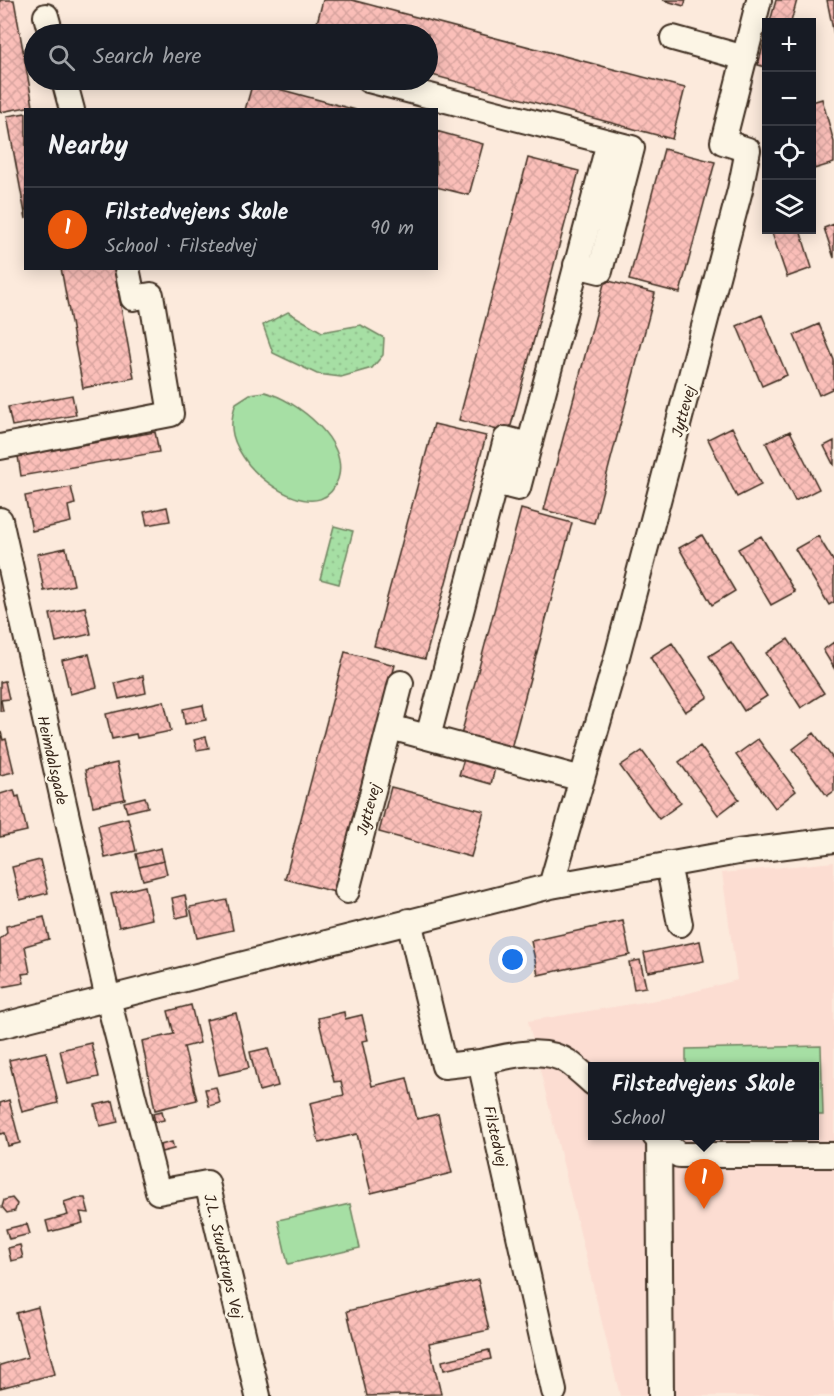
<!DOCTYPE html>
<meta charset="utf-8">
<style>
:root{--surface:#171b24;--page:#20242c;--text:#f1f3f6;--muted:#9ea1a6;--line:#363941;--accent:#ea580c}
body{margin:0;font-family:Kalam,sans-serif;background:var(--page);color:var(--text)}
.controls{position:absolute;right:18px;top:18px;display:grid;overflow:hidden;border-radius:0px;box-shadow:0 3px 15px #0003}
.controls button{width:54px;height:54px;display:grid;place-items:center;padding:0;border:0;border-bottom:2px solid var(--line);background:var(--surface);color:var(--text);font:30px sans-serif}
.you{position:absolute;left:513px;top:960px;width:21px;height:21px;margin:-15px;border:4px solid #fff;border-radius:50%;background:#1a73e8;box-shadow:0 0 0 9px #1a73e833}
.badge{display:grid;place-items:center;width:39px;height:39px;border-radius:50%;background:var(--accent);color:#fff;font-size:20px;font-weight:700}
.pin{position:absolute;translate:-50% -50px;filter:drop-shadow(0 2px 3px #0008)}
.pin::after{content:'';position:absolute;top:32px;width:21px;height:18px;background:inherit;clip-path:polygon(0 0,100% 0,50% 100%)}
.popup{position:absolute;left:588px;top:1062px;width:231px;height:78px;box-sizing:border-box;display:grid;place-content:center;border-radius:0px;background:var(--surface);filter:drop-shadow(0 2px 4px #0005);font-size:20px;white-space:nowrap;color:var(--muted)}
.popup b{font-size:22px;color:var(--text)}
.popup::after{content:'';position:absolute;left:50%;top:100%;margin-left:-12px;border:12px solid transparent;border-top-color:var(--surface)}
.list{margin:0;padding:0;list-style:none}
h2{display:flex;justify-content:space-between;align-items:center;height:78px;margin:0;padding:0 24px;font-size:26px}
h2 small{font-size:20px;font-weight:400;color:var(--muted)}
.list li{display:grid;grid-template-columns:39px 1fr auto;gap:18px;align-items:center;box-sizing:border-box;height:84px;padding:0 24px;border-top:2px solid var(--line)}
.list b{display:block;font-size:22px;white-space:nowrap}
.list p{margin:0;font-size:20px;white-space:nowrap;color:var(--muted)}
.list em{font-size:20px;font-style:normal;color:var(--muted)}
.icon{flex:none;width:33px;height:33px;fill:none;stroke:currentColor;stroke-width:2;stroke-linecap:round;stroke-linejoin:round}
.map{position:relative;flex:none;width:834px;height:1396px;overflow:hidden}
.search{position:absolute;background:var(--surface);box-shadow:0 3px 15px #0003;left:24px;top:24px;width:414px;height:66px;display:flex;align-items:center;gap:15px;box-sizing:border-box;padding:0 21px;border-radius:33px;color:var(--muted);font-size:22px}
.panel{position:absolute;background:var(--surface);box-shadow:0 3px 15px #0003;left:24px;top:108px;width:414px;height:162px;border-radius:0px}
.map>svg:first-child{display:block}
.built{fill:#fcddd2;fill-rule:evenodd}
.park{fill:url(#park-dots);stroke:#708461;stroke-width:1.5}
.pitch{fill:#a6dfa4;stroke:#708461;stroke-width:1.5}
.building{fill:url(#building-cross-hatch);stroke:#3b2a1e;stroke-width:1.5}
.lines{fill:none;stroke-linecap:round;stroke-linejoin:round}
.minor-casing{stroke:#3b2a1e;stroke-width:28}
.minor{stroke:#fcf5e5;stroke-width:24}
.labels{text-anchor:middle;stroke-width:5;stroke-linejoin:round;paint-order:stroke}
.street-label{font-size:16px;fill:#3b2a1e;stroke:#fcf5e5}
</style>
<div class="map">
<svg width="834" height="1396" viewBox="0 0 834 1396">
<defs>
<pattern id="park-dots" width="8" height="8" patternUnits="userSpaceOnUse" patternTransform="scale(1.5)"><rect width="8" height="8" fill="#a6dfa4"/><path d="M2 2h.1M6 6h.1" fill="none" stroke="#90c08d" stroke-width="1.8" stroke-linecap="round"/></pattern>
<pattern id="building-cross-hatch" width="8" height="8" patternUnits="userSpaceOnUse" patternTransform="scale(1.5)"><rect width="8" height="8" fill="#fbbfb9"/><path d="M0 0l8 8M0 8l8-8" fill="none" stroke="#d8a49f"/></pattern>
</defs>
<rect width="100%" height="100%" fill="#fceadc"/>
<filter id="ink" filterUnits="userSpaceOnUse"><feTurbulence type="fractalNoise" baseFrequency=".0167" numOctaves="2"/><feDisplacementMap in="SourceGraphic" scale="12" xChannelSelector="R" yChannelSelector="G"/><feConvolveMatrix kernelMatrix="1 2 1 2 8 2 1 2 1" color-interpolation-filters="sRGB"/></filter>
<g filter="url(#ink)">
<path class="built" d="M834 862V1396H620L528 1021 674 997 737 980 722 873ZM593 1066H815V1136H593Z"/>
<path class="park" d="M288 312 322 332 361 325 384 338 383 355 372 368 341 377 317 374 273 353 263 325Z
M334 526 353 531 339 584 320 579Z"/>
<path class="pitch" d="M265 392C296 400 350 441 338 479 323 524 267 487 249 465 233 444 227 428 236 403L250 394Z
M821 1046 823 1115H815V1066H686V1049Z
M350 1204 360 1248 288 1264 278 1220Z"/>
<path class="building" d="M0 0H14L33 106 0 112Z
M323 0H352L685 88 672 139 428 74V34H314Z
M663 0H686L684 6Z
M776 0H797L791 22H770Z
M827 0H834V35Z
M766 35V67L758 65Z
M253 82 356 110H245Z
M822 99 834 142V163L814 169 812 102Z
M26 113V219L7 116Z
M436 131 483 144 469 195 436 187Z
M664 149 715 162 680 293 629 280Z
M528 158 579 171 509 433 459 420Z
M834 224V258L824 228Z
M771 230H800L812 268 787 277Z
M61 268H114L134 378 83 388Z
M605 280 655 293 594 523 544 510Z
M762 315 787 375 762 386 737 326Z
M819 324 834 360V388L819 395 794 335Z
M72 395 76 415 12 426 8 407Z
M434 424 486 436 425 659 374 646Z
M732 427 761 485 737 497 708 439Z
M790 431 819 489 795 501 766 443Z
M155 432 159 452 21 476 18 456Z
M834 441V466L824 446Z
M71 487 75 504 68 506 71 522 32 531 25 496Z
M167 507 170 521 147 525 144 512Z
M521 509 572 523 510 752 460 739Z
M702 535 735 591 712 605 679 548Z
M761 536 795 592 771 605 738 549Z
M818 536 834 562V602L829 605 795 549Z
M66 548 74 585 44 591 37 554Z
M85 607 91 634 56 642 50 614Z
M788 639 824 693 801 708 766 653Z
M731 642 767 696 744 711 709 656Z
M834 642V668L823 650Z
M672 643 708 697 685 712 650 657Z
M345 652 395 665 335 892 285 879Z
M89 654 97 687 70 694 62 660Z
M143 676 146 693 119 699 115 683Z
M5 681 9 699 1 700 3 711H0V682Z
M164 701 171 731 137 738 136 734 112 739 106 714Z
M203 705 206 720 185 724 183 709Z
M1 732 3 740 6 739 14 772 0 775Z
M814 733 834 760V791L827 796 793 749Z
M206 737 209 748 197 750 194 740Z
M758 739 796 791 775 808 736 755Z
M700 746 739 799 718 815 679 762Z
M642 751 681 803 659 819 620 766Z
M466 752 497 760 491 784 459 775Z
M117 763 125 799 93 806 85 770Z
M391 787 484 811 471 857 379 832Z
M14 790 16 797 19 796 27 831 0 837V794Z
M145 797 148 807 127 812 124 802Z
M128 818 136 851 105 858 98 825Z
M161 848 164 861 139 867 136 854Z
M40 860 48 893 20 900 12 867Z
M164 861 167 874 143 880 139 867Z
M145 886 152 919 119 927 111 894Z
M185 895 189 915 176 918 172 898Z
M227 900 233 930 197 938 190 907Z
M44 917 49 939 25 946 30 973 22 974 24 983 1 987 0 939 7 933 6 926Z
M623 921 630 955 538 975 531 941Z
M700 941 704 961 648 972 644 953Z
M640 960 646 987 634 989 629 962Z
M191 1005 200 1043 184 1047 197 1100 155 1110 142 1041 174 1034 168 1011Z
M344 1012 345 1019 362 1015 368 1040 362 1041 372 1086 407 1078 417 1119 438 1114 452 1173 371 1193 357 1134 319 1143 310 1103 344 1095 341 1081 334 1082 318 1018Z
M236 1013 249 1068 219 1075 206 1020Z
M91 1043 99 1077 68 1084 60 1050Z
M268 1048 278 1086 259 1091 250 1052Z
M46 1052 58 1103 22 1112 9 1060Z
M216 1087 220 1103 209 1106 205 1089Z
M9 1100 20 1143 8 1146 5 1133 0 1134V1103Z
M113 1101 118 1122 100 1126 95 1105Z
M162 1111 164 1120 155 1122 153 1113Z
M172 1142 174 1149 161 1152 160 1145Z
M12 1198 17 1204 15 1211 7 1213 2 1207 4 1200Z
M76 1198H85L89 1213 80 1212 83 1223 49 1232 46 1221 68 1215 64 1202Z
M27 1224 30 1234 9 1239 6 1229Z
M20 1245 23 1258 11 1261 8 1248Z
M478 1280 489 1330 429 1343 441 1394 367 1396 347 1311Z
M38 1307 55 1374 0 1388V1365L28 1357 16 1313Z
M489 1350 491 1359 444 1370 442 1361Z"/>
<g class="lines">
<g class="minor-casing">
<path id="minor" d="M46 16 51 34
M673 38 745 58
M64 80 72 110
M368 80 632 148 600 271 576 265
M0 447 171 414 151 295 133 298 127 268
M495 482 506 439 529 445
M0 520 108 999 158 1192 207 1183 258 1396
M390 727 582 779
M428 737 495 482 518 488 609 142
M668 864 680 924
M551 886 615 664 740 190 748 150 723 142 759 0
M347 891 401 683
M409 921 444 1066 480 1062 554 1391
M0 1026 551 886 738 852 834 840
M480 1062C506 1057 543 1045 568 1062 577 1068 585 1076 593 1083
M655 1136 679 1155H834
M659 1136 661 1396"/>
</g>
<use href="#minor" class="minor"/>
</g>
</g>
<g class="labels">
<g class="street-label">
<text transform="translate(683 411) rotate(-75)" y="6">Jyttevej</text>
<text transform="translate(53 760) rotate(77)" y="6">Heimdalsgade</text>
<text transform="translate(368 809) rotate(-75)" y="6">Jyttevej</text>
<text transform="translate(496 1136) rotate(77)" y="6">Filstedvej</text>
<text transform="translate(224 1256) rotate(77)" y="6">J.L. Studstrups Vej</text>
</g>
</g>
</svg>
<div class="controls">
<button>+</button>
<button>−</button>
<button><svg class="icon" aria-label="locate" viewBox="0 0 24 24"><circle cx="12" cy="12" r="6"/><path d="M12 2v4M12 18v4M2 12h4M18 12h4"/></svg></button>
<button><svg class="icon" aria-label="layers" viewBox="0 0 24 24"><path d="M12 4l9 5-9 5-9-5zM3 14l9 5 9-5"/></svg></button>
</div>
<div class="you"></div>
<div class="pin badge" style="left:704px;top:1209px">1</div>
<div class="popup"><b>Filstedvejens Skole</b>School</div>
<div class="search"><svg class="icon" aria-label="search" viewBox="0 0 24 24"><circle cx="10" cy="10" r="6"/><path d="M15 15l6 6"/></svg>Search here</div>
<section class="panel">
<h2>Nearby<small></small></h2>
<ul class="list">
<li><span class="badge">1</span><div><b>Filstedvejens Skole</b><p>School · Filstedvej</p></div><em>90 m</em></li>
</ul>
</section>
</div>
